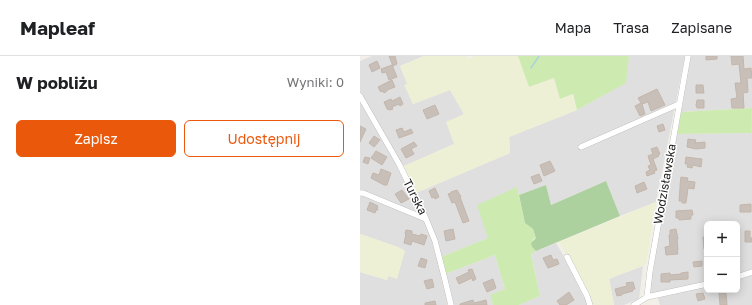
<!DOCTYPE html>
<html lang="pl">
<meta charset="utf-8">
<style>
:root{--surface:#fff;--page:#f6f6f6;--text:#202124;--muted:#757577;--line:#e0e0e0;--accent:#ea580c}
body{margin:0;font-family:"Golos Text",sans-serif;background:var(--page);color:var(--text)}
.controls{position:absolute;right:12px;bottom:12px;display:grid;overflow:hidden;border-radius:6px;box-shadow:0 2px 10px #0003}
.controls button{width:36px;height:36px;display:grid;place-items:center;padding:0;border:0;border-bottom:1px solid var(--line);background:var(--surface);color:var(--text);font:20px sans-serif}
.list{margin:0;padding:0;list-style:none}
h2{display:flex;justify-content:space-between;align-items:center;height:52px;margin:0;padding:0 16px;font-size:17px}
h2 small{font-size:13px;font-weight:400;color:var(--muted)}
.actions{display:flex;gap:8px;padding:12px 16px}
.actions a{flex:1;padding:9px 0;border:1px solid var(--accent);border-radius:6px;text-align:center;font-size:14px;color:var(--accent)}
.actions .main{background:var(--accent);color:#fff}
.map{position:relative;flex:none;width:392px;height:249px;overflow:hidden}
header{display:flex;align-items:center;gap:24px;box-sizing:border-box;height:56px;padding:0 20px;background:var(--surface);border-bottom:1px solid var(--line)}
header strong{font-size:19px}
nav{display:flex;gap:22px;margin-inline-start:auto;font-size:14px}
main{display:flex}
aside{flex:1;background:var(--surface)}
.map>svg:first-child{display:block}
.residential{fill:#e0dfdf}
.farmland{fill:#eef0d5}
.grass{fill:#cdebb0}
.forest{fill:#add19e}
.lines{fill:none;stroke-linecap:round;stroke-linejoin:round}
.stream{stroke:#aad3df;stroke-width:1.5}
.building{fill:#c7bfb8;stroke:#c4b6ab}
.minor-casing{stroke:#a9a9a9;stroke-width:6}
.minor{stroke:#fff;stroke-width:5.5}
.labels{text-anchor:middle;stroke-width:3;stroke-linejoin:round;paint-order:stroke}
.street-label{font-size:12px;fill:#222;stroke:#fff}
</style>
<header>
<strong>Mapleaf</strong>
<nav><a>Mapa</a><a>Trasa</a><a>Zapisane</a></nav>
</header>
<main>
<aside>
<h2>W pobliżu<small>Wyniki: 0</small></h2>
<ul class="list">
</ul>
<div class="actions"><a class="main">Zapisz</a><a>Udostępnij</a></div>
</aside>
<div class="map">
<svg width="392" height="249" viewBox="0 0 392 249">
<rect width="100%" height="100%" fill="#f2efe9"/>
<path class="residential" d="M12 0H64L40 10 48 28 45 29 53 48 90 34 104 58 94 88 42 111 0 36V5Z
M269 0H325L296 146 260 160 246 125 191 149 186 129 159 139 157 131 128 182 81 201 56 137 150 97 149 81 217 54 265 27Z
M331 0H392V52L321 56Z
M0 42 29 94 63 158 0 136Z
M392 56V216L377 221V168H347V228L287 241 314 78 390 77Z
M1 138 65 163 76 195 86 235 87 249H0V216L27 224 28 220 45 195 38 191 0 178V140Z
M196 187 227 240 229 249H159L180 240 171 197Z
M135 199 145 233 131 239 133 249H93L91 239 85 218Z
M283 210 279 243 264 249H254L249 222Z
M392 219V249H300L298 242 347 230V234H377V223Z"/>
<path class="farmland" d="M64 0H107L108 3 114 0H158L169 31 194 22 200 43 212 39 217 54 149 81 150 97 56 137 42 111 94 88 86 66 104 58 90 34 53 48 44 29 47 28 40 10Z
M296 146 286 207 283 210 249 223 254 249H232L228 238 199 186Z
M0 178 38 191 45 195 37 223 28 220 27 224 0 216Z"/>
<path class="grass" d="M158 0H269L266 27 217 54 213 38 200 43 194 22 169 31Z
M392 52 391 77 317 78 321 56Z
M157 131 165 167 173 173 176 182 173 183 172 191 176 195 171 198 180 240 159 249H133L130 239 145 233 135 199 85 218 81 201 128 182 117 149Z"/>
<path class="forest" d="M246 125 260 160 176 195 172 191 171 187 176 182 173 173 165 167 159 139 186 129 191 149Z"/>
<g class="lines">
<path class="stream" d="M171 12 179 0"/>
</g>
<path class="building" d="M29 0H35L37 8 33 10Z
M346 0H357V3L346 4Z
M371 0H383L384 13 391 12 392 22H387L388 36 383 37 384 52H372L371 43 377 42 375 27H381L379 8 372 9Z
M17 5 20 12 12 16 9 9Z
M32 9 37 21 29 24 26 16 22 17 21 13Z
M32 24 35 31 27 34V35L24 37 23 35 21 36 20 35 18 31Z
M336 29H343L344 37H336Z
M297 33 305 49 291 55 288 46 282 48 285 58 280 60 275 50 281 47 278 42Z
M40 41 43 48 40 50 39 48 32 51 33 53 29 54 28 53H27L24 46 31 43 32 45Z
M337 44H344V52H337L336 49Z
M75 49 79 58 67 63 63 54Z
M303 68 305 74 299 76 297 70Z
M0 70 6 73 0 86Z
M42 72 44 76 51 73 53 77 39 82 36 74Z
M14 80 20 84 14 91 9 87Z
M328 83 336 84 335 87 345 86V92L336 93 327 91Z
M54 86 57 90 51 93 54 98 46 102 41 93Z
M297 91 300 98 298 99 299 100 293 103 297 114 294 115 295 117 287 120 286 116 290 114 288 110 291 109 288 100 293 98 291 93Z
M16 95 27 101 22 109 11 102Z
M5 101 10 102 8 108 3 106Z
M326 101 342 103 341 111 333 109 332 112 327 111 328 108H325Z
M190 105 195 115 184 120 180 109Z
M21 113 31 117 27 129H24L11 122 13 117 19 119Z
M179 118 182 125 174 128 171 121Z
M321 121 328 122 327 125 335 126 334 133 328 132 326 147H322V145H319L320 132V129Z
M284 126 287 133 277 137 275 130Z
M75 132 79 141 75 143 74 141 72 142 69 135Z
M42 134 49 143 41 147 35 138Z
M97 134 101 141H100L109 165 103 167 95 146 92 147 88 138 91 137V136Z
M10 146 18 150 17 152 18 154H16L15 157 7 154Z
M391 148V156H380V149Z
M332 154 333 159H331V163L319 164V162H316V155Z
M93 173 95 183 86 185 84 175Z
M316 173 318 183H317L318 194H317L318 198 306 199 305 191 310 190 309 179H310V174Z
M46 174 52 175V178L60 180 61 178 67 180 64 189 52 185 51 189 44 187 46 178H45Z
M385 175H390V182H392V186H385Z
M343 181H347V192L344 193Z
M191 199 193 204 197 203 199 208 188 212 183 202Z
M61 202 67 204 65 212 58 210Z
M342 205V210L334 211 333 206Z
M112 213 116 223 113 225 112 222 99 228 96 222 109 216 108 214Z
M328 216V223L310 224V226H301V218L310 217V219L321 218V217Z
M72 223 74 231 67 233 64 225Z
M133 223 136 232 127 236 123 227Z
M273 226 275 233 272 234 273 235 262 238V239L257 240 255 233 267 230 266 227Z
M209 236 214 244 206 249H200L197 245Z
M343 237 345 243 338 245 336 238Z
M359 237H366L367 249H360Z
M113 244 114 247 126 244 127 249H100V248Z
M75 245 76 249H65V247Z"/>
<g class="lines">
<g class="minor-casing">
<path id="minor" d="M0 40 39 108 66 163 75 185 85 224 91 249
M221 91 319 48
M0 137H3L66 163
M207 201 227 240 230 249
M377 221 392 216
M287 241 290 215 328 0
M274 249 287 241 347 228"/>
</g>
<use href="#minor" class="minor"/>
</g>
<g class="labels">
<g class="street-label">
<text transform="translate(305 128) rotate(-80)" y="4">Wodzisławska</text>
<text transform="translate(55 141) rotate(63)" y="4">Turska</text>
</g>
</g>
</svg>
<div class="controls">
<button>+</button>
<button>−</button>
</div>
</div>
</main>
